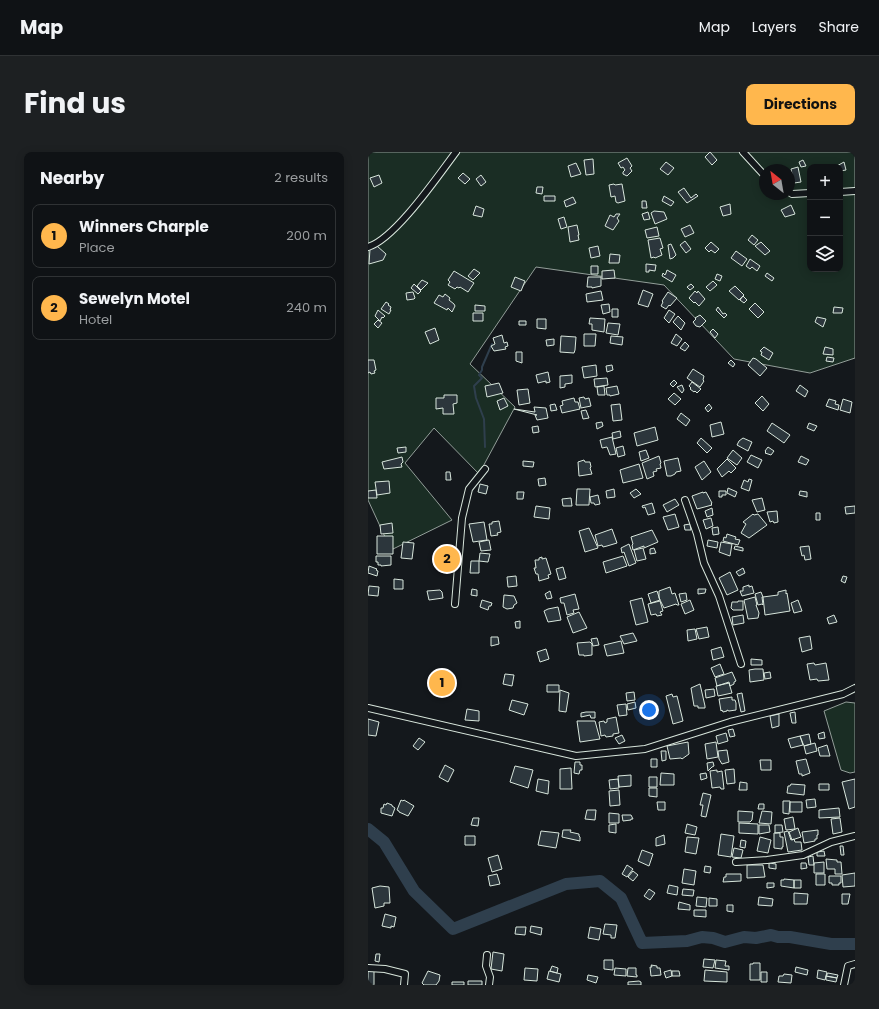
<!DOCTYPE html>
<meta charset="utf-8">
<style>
:root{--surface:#0f1215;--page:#1d2022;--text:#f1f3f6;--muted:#9b9ea0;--line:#2f3234;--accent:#ffb74d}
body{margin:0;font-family:Poppins,sans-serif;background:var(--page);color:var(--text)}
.controls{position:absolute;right:12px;top:12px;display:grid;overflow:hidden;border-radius:8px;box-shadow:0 2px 10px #0003}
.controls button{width:36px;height:36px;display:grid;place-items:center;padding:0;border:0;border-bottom:1px solid var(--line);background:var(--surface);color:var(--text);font:20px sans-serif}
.compass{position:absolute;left:391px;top:12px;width:36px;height:36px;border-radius:50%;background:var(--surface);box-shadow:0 2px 10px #0003;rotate:329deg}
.you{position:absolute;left:281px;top:558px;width:14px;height:14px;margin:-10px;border:3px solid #fff;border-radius:50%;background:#1a73e8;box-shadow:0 0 0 6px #1a73e833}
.badge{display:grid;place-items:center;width:26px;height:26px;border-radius:50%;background:var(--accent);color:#111;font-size:13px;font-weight:700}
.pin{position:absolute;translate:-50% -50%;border:2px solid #fff;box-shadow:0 1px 4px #0006}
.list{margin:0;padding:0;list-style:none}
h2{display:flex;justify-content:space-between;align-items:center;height:52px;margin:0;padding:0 16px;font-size:17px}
h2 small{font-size:13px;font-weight:400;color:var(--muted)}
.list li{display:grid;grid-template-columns:26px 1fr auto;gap:12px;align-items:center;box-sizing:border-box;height:64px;margin:0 8px 8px;padding:0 8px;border:1px solid var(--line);border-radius:8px}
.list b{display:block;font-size:15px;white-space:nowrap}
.list p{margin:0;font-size:13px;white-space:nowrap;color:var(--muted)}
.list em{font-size:13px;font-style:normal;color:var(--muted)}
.icon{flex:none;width:22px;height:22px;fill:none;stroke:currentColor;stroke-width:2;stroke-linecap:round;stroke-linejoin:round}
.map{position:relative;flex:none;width:487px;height:833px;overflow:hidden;border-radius:8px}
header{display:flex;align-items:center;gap:24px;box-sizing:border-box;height:56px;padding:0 20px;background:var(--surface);border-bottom:1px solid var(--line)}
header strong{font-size:19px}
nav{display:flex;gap:22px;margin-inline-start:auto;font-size:14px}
.intro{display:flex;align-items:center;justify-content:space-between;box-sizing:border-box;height:96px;padding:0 24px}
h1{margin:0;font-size:28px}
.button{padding:10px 18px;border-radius:8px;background:var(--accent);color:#111;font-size:14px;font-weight:700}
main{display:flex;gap:24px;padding:0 24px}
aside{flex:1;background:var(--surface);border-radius:8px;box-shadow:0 2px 10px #0003}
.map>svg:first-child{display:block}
.green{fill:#1a2d24;stroke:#939e99;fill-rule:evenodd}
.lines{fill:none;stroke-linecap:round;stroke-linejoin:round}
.stream{stroke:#2f3f4d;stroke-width:2}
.river{stroke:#2f3f4d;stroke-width:12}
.building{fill:#2c363c;stroke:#d8e6dc}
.minor-casing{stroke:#d8e6dc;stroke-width:8}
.minor{stroke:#14181c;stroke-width:6}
</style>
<header>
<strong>Map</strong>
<nav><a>Map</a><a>Layers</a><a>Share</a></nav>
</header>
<div class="intro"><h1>Find us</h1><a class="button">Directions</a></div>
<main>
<aside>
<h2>Nearby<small>2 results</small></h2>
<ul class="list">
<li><span class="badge">1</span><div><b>Winners Charple</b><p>Place</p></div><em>200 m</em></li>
<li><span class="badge">2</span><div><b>Sewelyn Motel</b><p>Hotel</p></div><em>240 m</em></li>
</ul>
</aside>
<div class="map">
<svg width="487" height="833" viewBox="0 0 487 833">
<rect width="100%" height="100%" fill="#14181c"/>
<path class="green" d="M0 0H487V206L442 221 366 207 296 133 168 115 102 212 147 255 111 322 66 276 37 311 84 368 23 398 0 348ZM442 15H472V117H442ZM397 18H421V42H397Z
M478 550 487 551V620L482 621 473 618 456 559Z"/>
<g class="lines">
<path class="stream" d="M117 295 116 267 108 246 106 234 114 226 111 223 114 218V215L124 192"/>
<path class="river" d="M0 677 16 690 46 739 85 777 198 732 232 729 253 746 274 791 319 789 334 785 345 786 357 790 376 785 388 786 403 783 410 785H422L463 792H487"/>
</g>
<path class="building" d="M342 0 349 8 344 13 337 5Z
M259 6 264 14 262 16 264 19 259 24 255 22V20L257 18 255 15 253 16 250 11Z
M225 7 226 22 218 23 216 8Z
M435 8 438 14 433 15 431 10Z
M298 10 306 16 300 23 292 17Z
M476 10 478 18 472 19V15H467Z
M208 11 213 22 203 25 200 14Z
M430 15 433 30 426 31 423 17Z
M95 21 102 27 97 32 90 26Z
M11 23 14 31 6 35 2 26Z
M113 23 118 30 113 34 108 27Z
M246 32 247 33 254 32 257 49 250 51 248 50 247 44 243 45 241 33Z
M169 35H175L174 42 168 41Z
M316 36 323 46 328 42 330 44 319 51 310 40Z
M176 44H187V49H176Z
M296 44 306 50 303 54 294 49Z
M205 45 208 51 198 55 196 49Z
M274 49H278L279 56H274Z
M362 52 363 62 355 64 352 55Z
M423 53 427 62 417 65 413 58Z
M108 54 116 57 114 65 105 63Z
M286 59 296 60 299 67 287 72 283 61Z
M280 60 282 67 276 68 274 62Z
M248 62H252L249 66 251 69 245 78 237 74 242 63 246 65Z
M196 65 199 75 193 77 190 67Z
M209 73 211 83H210L211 88 202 90 200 75Z
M322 73 326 81 317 85 313 77Z
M289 75 291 84 279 86 277 78Z
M384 83 390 88 386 93 380 88Z
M292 86 295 96 292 97 294 103 287 106 286 105 283 106 280 88Z
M317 89 323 97 318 101 312 93Z
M343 90 351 97 347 101 343 98 341 100 337 96Z
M393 90 402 99 397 103 387 94Z
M303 92 308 103 305 106 302 107 300 93Z
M9 94 18 102 15 108 1 112 2 97Z
M230 94 232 104 223 106 221 96Z
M368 99 379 107 374 114 363 106Z
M242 102 252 103 251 111H241Z
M382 107 392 114 389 119 384 115 382 117 378 114Z
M278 112 288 113 287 119 281 118V120H278Z
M223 114H230V122H223Z
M106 117 112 121 105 128 100 124Z
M246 118 247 126 234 127V119Z
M299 118 308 123 304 130 294 124 295 121 297 123 298 121Z
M86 119 106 131 100 140 92 135 91 136 89 135 87 137 80 133 82 130 80 128Z
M399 121 406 126 404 129 397 124Z
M349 122 354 124 352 129 347 127Z
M147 125 157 129 153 139 143 135Z
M220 125H233V134L224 136V135H219Z
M54 128 60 131 53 138 49 134Z
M345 129 349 133 342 139 338 135Z
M46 132 53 139 50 142 43 136Z
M323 132 326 135 322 138 319 135Z
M367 134 376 143 371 148 361 139Z
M275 138 285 142 280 155 270 152Z
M233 139 235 148 219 150 218 142Z
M327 139 329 141 330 139 337 147 331 154 327 150 326 151 321 146Z
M45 140 47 146 46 147 39 148 38 141Z
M300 140 309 146 302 154 301 153 298 157 293 154 295 150 294 149Z
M77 142 82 146 81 148 86 152 87 154 84 160 80 156 79 158 66 151 71 143 75 145Z
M375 144 379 148 376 151 372 148Z
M18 150 21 152 20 153 23 155 22 158H23L21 162 13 157Z
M387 151 396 160 390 166 381 157Z
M241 152 242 160 235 162 233 153Z
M107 153 117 154V159H107Z
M350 155 355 162 357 161 359 163 356 166 348 158Z
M466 155 475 156 474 161H465Z
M244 157H250V165H244Z
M10 158 17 164 15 166 14 165 12 169 7 164Z
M301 158 307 162 301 171 296 166Z
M105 161H115V169H105Z
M332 163 338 169 332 175 328 174 325 170 328 167 327 166Z
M310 164 317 171 313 178 305 170Z
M449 165 458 167 455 175 447 170Z
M222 166 237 167 236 180 224 178V172H221Z
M169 167H178V177L169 176Z
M10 168 14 171 10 176 6 172Z
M151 169H158V173H151Z
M240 171 252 172 250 183 238 181Z
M67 176 71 188 62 192 57 180Z
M345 177 350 182 347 186 342 180Z
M216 182H228L227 194H216Z
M308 182 314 187 309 194 303 191Z
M134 183 136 191 139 190 140 194 137 195 138 197 126 199 123 194 127 192 125 186Z
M193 184 208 185 207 198 206 201 192 200Z
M243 184 255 185 254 193 242 191Z
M186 187V193L179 194 178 188Z
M317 190 321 194 317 199 312 196Z
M396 195 405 201 401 208 393 203 394 200 392 199Z
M457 195 465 197V203L455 202Z
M148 200H154V211L148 209Z
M459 205 466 206 465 210 458 209Z
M385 206 388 207 399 216 392 224 380 213Z
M0 208H6L8 218 6 219 7 221 3 222 2 220 0 221Z
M363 208 367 212 365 215 360 211Z
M228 213 229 224 216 226 214 215Z
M244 213 245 218 239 220 238 214Z
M325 217 336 224 335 228 336 229 332 235 319 226Z
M180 220 182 230 178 231V229L170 231 168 223Z
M204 223V231L197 232V235L192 236V224Z
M239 226 240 233 227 235 226 227Z
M306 228 309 231 305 235 302 232Z
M324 230 333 237 329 241 327 239 326 240 322 237 323 236 321 234Z
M131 231 135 241 119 245 117 234Z
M314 233 316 238 314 241 309 235Z
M432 233 440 239 437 245 428 239Z
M236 234 237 243H230L229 235Z
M249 234 251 242 242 244V243H239L238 236Z
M160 237 162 251 151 253 149 238Z
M306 241 313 247 307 253 300 247Z
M76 243H89V251L85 252 86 262H75V256L68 257V246H76Z
M394 244 401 252 395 259 387 251Z
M216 245 217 247 221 246 223 254 213 256 211 246Z
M136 246 140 254 132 258 129 249Z
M206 246 207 250H210L212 257 194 261 192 254 195 253 194 249Z
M461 247 468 249 467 252 471 253 470 258 458 254Z
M475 247 484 250 482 261 472 258Z
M187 252 189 258 183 259 182 253Z
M252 252 254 268 245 269 243 253Z
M341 252 344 256 340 260 337 256Z
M166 255 178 256 180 266 169 268 167 263H169L146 257 167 260Z
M218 258 221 266 215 267 213 259Z
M313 261 322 268 318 274 309 267Z
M234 270 235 274 229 277 228 271Z
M353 270 356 282 344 285 342 273Z
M404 271 422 283 416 291 399 279Z
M441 271 449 274 446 279 439 276Z
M170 274 171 280 165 281 164 275Z
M287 275 290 288 269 294 266 281Z
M252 279 253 285 245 287 244 281Z
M244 285 248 302 242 303 239 295 234 296 232 288Z
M333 286 344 296 339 301 329 291Z
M375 286 384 290 380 299 369 293 371 289Z
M255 294 257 303 250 305 248 296Z
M38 295V300L30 301 29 296Z
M400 295 406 299 403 303 397 301 398 300 397 299Z
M278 298 281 306 273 309 271 300Z
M365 298 374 306 369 313 359 306Z
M383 303 394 308 390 316 379 310Z
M291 304 293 311 292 312 293 316 288 317 289 319 285 320 286 324 279 327 274 311Z
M433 304 441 308 438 313 430 310Z
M34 305 35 310 33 312 34 315 16 317 14 310Z
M310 306 313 319 308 320 307 322 303 324H299L296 309Z
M359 307 368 316 363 321 361 319 354 325 349 317Z
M216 308 217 310H222L223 315 222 316 224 322 211 324 210 310Z
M155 309 166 310 165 315 155 314Z
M336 309 343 320 334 328 327 315Z
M271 312 275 326 255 331 252 318Z
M78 320H82L83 328H78Z
M177 326 178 333 171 334 170 327Z
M381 327 384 328 381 339 373 336 376 328 380 330Z
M21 329 22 341 9 343 7 330Z
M112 332 120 334 118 342 110 340Z
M360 336 369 340 367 345 359 341Z
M209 337H222L221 353H208Z
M246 337 247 345 239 346 238 339Z
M268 337 273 342 266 346 262 341Z
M8 338 9 346H0V339Z
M351 339H358V343H354V345H351Z
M432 339 439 340V345L431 343Z
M149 340H156L155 347H149Z
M335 340V341L338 340 344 351 343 352 344 353 329 357 324 344Z
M230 343 232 352 227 353 226 351H223L222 345Z
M203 346 204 354H195L194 347Z
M394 346 397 358 389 360 384 348Z
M307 347 311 353 299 360 295 353Z
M284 351 287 361 280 363 277 355 275 356 274 354Z
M168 354 182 356 181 367 166 365Z
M487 354V361L478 362 477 355Z
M344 356 345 363 339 365 337 359Z
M409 359 410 370 406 371 405 369 402 370 399 360Z
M448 361H452V368H448Z
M307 362 311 375 300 378 295 365Z
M385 362 386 363 390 362 399 373 381 386 373 381 378 372 375 370Z
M343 366 345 374 338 377 335 368Z
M131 369 133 380 129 381 130 383 123 384 121 372H124V370Z
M116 370 119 388 105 390 101 372Z
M24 371 25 381 13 382 12 373Z
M322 372 323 378H317L316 373Z
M350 375 351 382 345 383 344 376Z
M221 376 230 396 217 400 211 379Z
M244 377 249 391 239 394 235 395 234 393 230 394 227 383Z
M284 378 290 390 276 396V394L265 398 264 393 265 392 263 385Z
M359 382 368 385 367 387 372 388 370 393 355 389 356 385 358 386Z
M9 384H25V402H9Z
M121 388 123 398 113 399 111 390Z
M340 388 350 390 349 396 339 394Z
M35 390 46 391 44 407 33 406Z
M353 390 364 392 362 404 351 400Z
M261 392 268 411 261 414 256 400 254 401 253 396Z
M367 394 375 396V399L366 397Z
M441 394 443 407 437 408 436 403 434 404 432 395Z
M275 396 278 407 269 409 266 398Z
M286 396 288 401 282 402V397Z
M112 401 122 402 120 410 111 409Z
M8 404H23V413L13 414V413H10V410H8Z
M71 404 82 405 81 417 71 416Z
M255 404 259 414 238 421 235 410Z
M174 405V407L178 406 183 422 180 423 181 426 171 429 170 422H168L166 416H168L167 408H171V406Z
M103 409H111V421H102Z
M1 414 9 417 8 418 10 419 9 424 0 421Z
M195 415 198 426 191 428 188 417Z
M375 416 377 421 371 424 368 420Z
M362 420 370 438 359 443 351 426Z
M148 424 149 434 140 435 139 425Z
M475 424 479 425 477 431 473 429Z
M26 427 35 428V437H26Z
M381 433V435L384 434 386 441 374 444 372 439H375V435Z
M1 434 11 435 10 444 0 443Z
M302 435 304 442 307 441 311 453H309L308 452 296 456 291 446V439Z
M104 437 109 438V444L103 443Z
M330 437H338L337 441 330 442Z
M72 438 74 440 75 446 61 448 59 439Z
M418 438V442L419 441 422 459 397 463 395 445 410 443V440Z
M182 439 184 446 179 447 177 442Z
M289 439 292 448 283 451 280 442Z
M393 440 395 445H394L395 453 394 452 390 453 387 442Z
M318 441 319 448 313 450 311 442Z
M207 442 211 457 205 458 206 461 199 463 196 451H193L192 446Z
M136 443 146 444 149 451 146 453 145 456 139 457 135 455Z
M387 445 389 453H388L391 461 390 466 380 467 376 448Z
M274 446 280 470 268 473 262 449Z
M114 448 124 451 123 454H121L120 458 112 455Z
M322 448 326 458 317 462 313 452Z
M430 448 434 459 426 461 423 451Z
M292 449 295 459 292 460 294 463 289 464 288 462 283 463 280 452Z
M370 449H375V458H365L363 456 364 450H370Z
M190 455 193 468 180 470 176 459 180 457Z
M211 460 219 476 205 481 199 465Z
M375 463 376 471 365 473 364 465Z
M466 463 469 470 461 472 459 466Z
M152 469V476H148L147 470Z
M339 475 341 485 331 487 328 477Z
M327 477 329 487 320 489 319 478Z
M265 481 269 489 256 492 252 484Z
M442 484 444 497 434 500 431 486Z
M123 485H130L131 492 123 494Z
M229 486 231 493 225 494 223 487Z
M253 489 256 501 239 504 236 493Z
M222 490 224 492V503L216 504V503H211L209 491Z
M353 495 356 505 345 508 343 498Z
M178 497 181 507 172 510 169 500Z
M383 507 394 508V513H383Z
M446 511 447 513 458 511 461 528 450 529 449 527 442 528 439 512Z
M352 512 356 522 347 525 343 516Z
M387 517H395L396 528 382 530 381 518Z
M364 520 368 529 366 530V532L362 534 361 530 349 534 347 526Z
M402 520 403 526 397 527 396 521Z
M137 522 146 523 144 534 135 532Z
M71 526 77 527V529H78L76 536 70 535Z
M361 531 364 541 350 544 348 534Z
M332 532 337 554V556H330V554H326L323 536Z
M179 533H191V540H179Z
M346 537 347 544 338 546 337 538Z
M192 538 201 541 198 560 191 559Z
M266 540 267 548 259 549 258 541Z
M374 541 377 559 373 560 369 542Z
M304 542 305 545 309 544 315 569 305 572 298 544Z
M364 545V548H367L368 551V558L361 559 359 558V559L355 560 354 558 353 559 351 547Z
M144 548 160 552 156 563 141 558Z
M267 550 268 556 260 558 259 552Z
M258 552 259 563 251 564 249 553Z
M99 557 111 559V569L97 568Z
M218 560H227V566H223L222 563 213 565V561Z
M427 560 428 571H424L422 561Z
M411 562V574L404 576 402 564Z
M248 565 251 581 245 582V584L238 585 237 583 233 584 231 570 236 569 237 571 239 570V567Z
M0 567 11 570 8 584 0 583Z
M209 569H227L232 587 212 590Z
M365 577 367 584 362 585 360 578Z
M456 580 457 586 451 587 450 582Z
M358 581 360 589 350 592 348 584Z
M441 582 443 592 436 594 432 584Z
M254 583 257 589 251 592 247 586Z
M432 584 435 593 423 596 420 587Z
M51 586 57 590 50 598 45 594Z
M320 590 321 602 314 607 313 606 302 607 299 594Z
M348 590 350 605 339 607 337 592Z
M447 591 449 599 438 602 436 594Z
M459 593 462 604H452L450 596Z
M359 598 361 610 354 612 351 607 350 599Z
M293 599H298V608L294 609Z
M283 607H289V615H283Z
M438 607 442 621 434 624V622H431L428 609Z
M392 608H403V618H393Z
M207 610H212V613H214V618H212L211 622 206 621Z
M345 610 346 614 344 615 340 619 339 611Z
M77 613 86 618 80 630 71 625Z
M147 614 165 618 160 636 142 630Z
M203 616 204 637H192V617Z
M366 617 367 631 359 632 357 618Z
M349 618V620L354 619 356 637H353L352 635 344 636 342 619Z
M293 621 306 622V633H292Z
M338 621 339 626 333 628 332 622Z
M263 623V634L251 635 250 624Z
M281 625H289V635H281Z
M170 627 181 629 180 642 168 639Z
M250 627 251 636 242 637 241 628Z
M487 627V655L481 657 474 630Z
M372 630 379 631V638H371Z
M423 632 437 633 436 643 419 641 420 634H422Z
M451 632H461V638H451Z
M281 636H289V645L281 644Z
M251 638 252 653 242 654 241 639Z
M335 641 343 643 338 665 333 664 335 653H332Z
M447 647 448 655 439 656 438 648Z
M33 648 35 649 36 648 46 654 40 664 31 660V659L29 658Z
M415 649H422L421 662 415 661Z
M289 650H297V658H290Z
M422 650H434V660H422Z
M19 651 24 653V654L27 656 24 664 13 661V656H15L16 652 18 653Z
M391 652H396V657H390Z
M471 656 472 665 451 666V658Z
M219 658H228L227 668 217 667Z
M370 659 385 660 384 668 382 670H370Z
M394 659 404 660 403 672 391 671Z
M241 661 251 662V671H241Z
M254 663H263L265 667H263V668L255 669Z
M425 665 427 677 418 678 416 667Z
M105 666H111L110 674 103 673Z
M472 666 474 680 465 682 463 667Z
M371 671 390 672V682L371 681Z
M248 672V681L241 680V673Z
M319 672 329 675 327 683 317 681Z
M391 673H401L402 680 391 682Z
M407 673H414L415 680 407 681Z
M430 676 433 685 424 688 421 680Z
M195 678H203L202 680 211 682V684L212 685V689L194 685Z
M450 678V683H449V687H447V689L436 691 434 680Z
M173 679 191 681 188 696 170 693Z
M420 679 423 688 426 687 427 690H433L434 698 420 700 416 680Z
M406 681H412V685H415V695H414V697L406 696Z
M353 682 366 684 363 705 350 703Z
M296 683 297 692 288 694V686Z
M97 684H107V693H97Z
M319 685 331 686 328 702 317 700Z
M392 685 403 688 400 701 389 699Z
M373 688 378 689 377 696 372 695Z
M472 694H475L476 703H473Z
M366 696 375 698 373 706 364 705Z
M274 698 285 702 281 714 270 709Z
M456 699 457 704H449V700Z
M130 703 134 717 124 720 120 706Z
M445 704 446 713H441L440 705Z
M458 707 469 708V710H473L474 722H467V717H459Z
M456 710V721H446V711Z
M401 711 408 712V717L401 716Z
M433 711H438L439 716 433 717Z
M259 713 265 717 259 725 254 722Z
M379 713H395L397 725 379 726Z
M337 714 343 715 342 721 336 720Z
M316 717 328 719 326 733 314 731Z
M265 719 270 723 265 729 260 725Z
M487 721V734L475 735 474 723Z
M129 722 132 732 122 734 120 724Z
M358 722H373V729L355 730 356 725H358Z
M448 722H457V733H448Z
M461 724H473V731H471V733H464V731H461Z
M416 727 426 728V736L413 734V728H416Z
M426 728H433V736H426Z
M399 731H406V735L399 736Z
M301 733 310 735 309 743 299 741Z
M12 734 21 735 22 751H16V754L7 756 4 736Z
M281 737 287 741 282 748 276 744Z
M315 737 326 738 325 744 314 743Z
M426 741 440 742 439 752H426Z
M474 742H482L480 752H474Z
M329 745 339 746 338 755 328 754Z
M391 745 405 747 404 754 390 753Z
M341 746 349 747V754H341Z
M311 750 322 753V758L310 757Z
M359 753H365V760L359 759Z
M326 758H338V765L326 764Z
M17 762 28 765 26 775 23 774V776L14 774Z
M237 772 249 773 247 786H243V783L235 782Z
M163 774 174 776 173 783 162 780Z
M148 775H158L157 783 147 782Z
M222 775 233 777 231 788 220 786Z
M125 800 136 802 134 819 123 817Z
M8 802H12L11 810 7 809Z
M336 807 347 808 345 816 335 815Z
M236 808H245V818L236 817Z
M348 808 358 809 357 814H361V818L347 816Z
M385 811H392V828H382V812H385Z
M283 813 289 814V816H292L293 823 283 824 282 815H284Z
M184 814 190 816 189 821 182 819Z
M428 815 440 818 439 823 427 820Z
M157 816 170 817 169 829 156 828Z
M247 816 258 817V824L246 823Z
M260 816H268V823H269V825L259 824Z
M0 817H6V833H0Z
M303 818 304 824 298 826 296 820Z
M337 818 359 820V830L336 829Z
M450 818 459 820 457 828 449 826Z
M60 819 72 823 71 829 68 833H56L54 831Z
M181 819 193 822 191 830 179 827Z
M304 819H311L312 824H304Z
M393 820H399V830H393Z
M460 821 470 823 469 826 458 824Z
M416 822 424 823 423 831 410 830 411 824H415Z
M220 823 230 825 228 831 219 828Z
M458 824 469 826 468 830 458 828Z
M100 829H114V833H100Z
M271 829 273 830V833H260V830Z
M84 830H96V833H84Z"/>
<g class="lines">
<g class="minor-casing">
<path id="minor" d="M375 0 397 24
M421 40 424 42 442 41
M472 40 487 39
M0 95C27 87 70 24 88 0
M317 348 329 382 336 411 351 444 373 512
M87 452 94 366 101 337 117 317
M0 556 208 604 277 597 362 570 475 542 487 536
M368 710 399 708 435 703 463 690 487 684
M119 803 118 814 122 825 121 833
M0 816 17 817 37 822 36 833
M476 833 480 814 487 812"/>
</g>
<use href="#minor" class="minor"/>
</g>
</svg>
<div class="controls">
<button>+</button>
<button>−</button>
<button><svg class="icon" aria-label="layers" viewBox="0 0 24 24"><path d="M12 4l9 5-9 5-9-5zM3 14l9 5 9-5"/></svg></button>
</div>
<svg class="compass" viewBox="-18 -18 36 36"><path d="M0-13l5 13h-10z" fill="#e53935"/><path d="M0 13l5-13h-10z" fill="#9b9ea0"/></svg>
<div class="you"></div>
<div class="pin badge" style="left:74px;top:531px">1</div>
<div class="pin badge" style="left:79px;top:407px">2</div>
</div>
</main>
